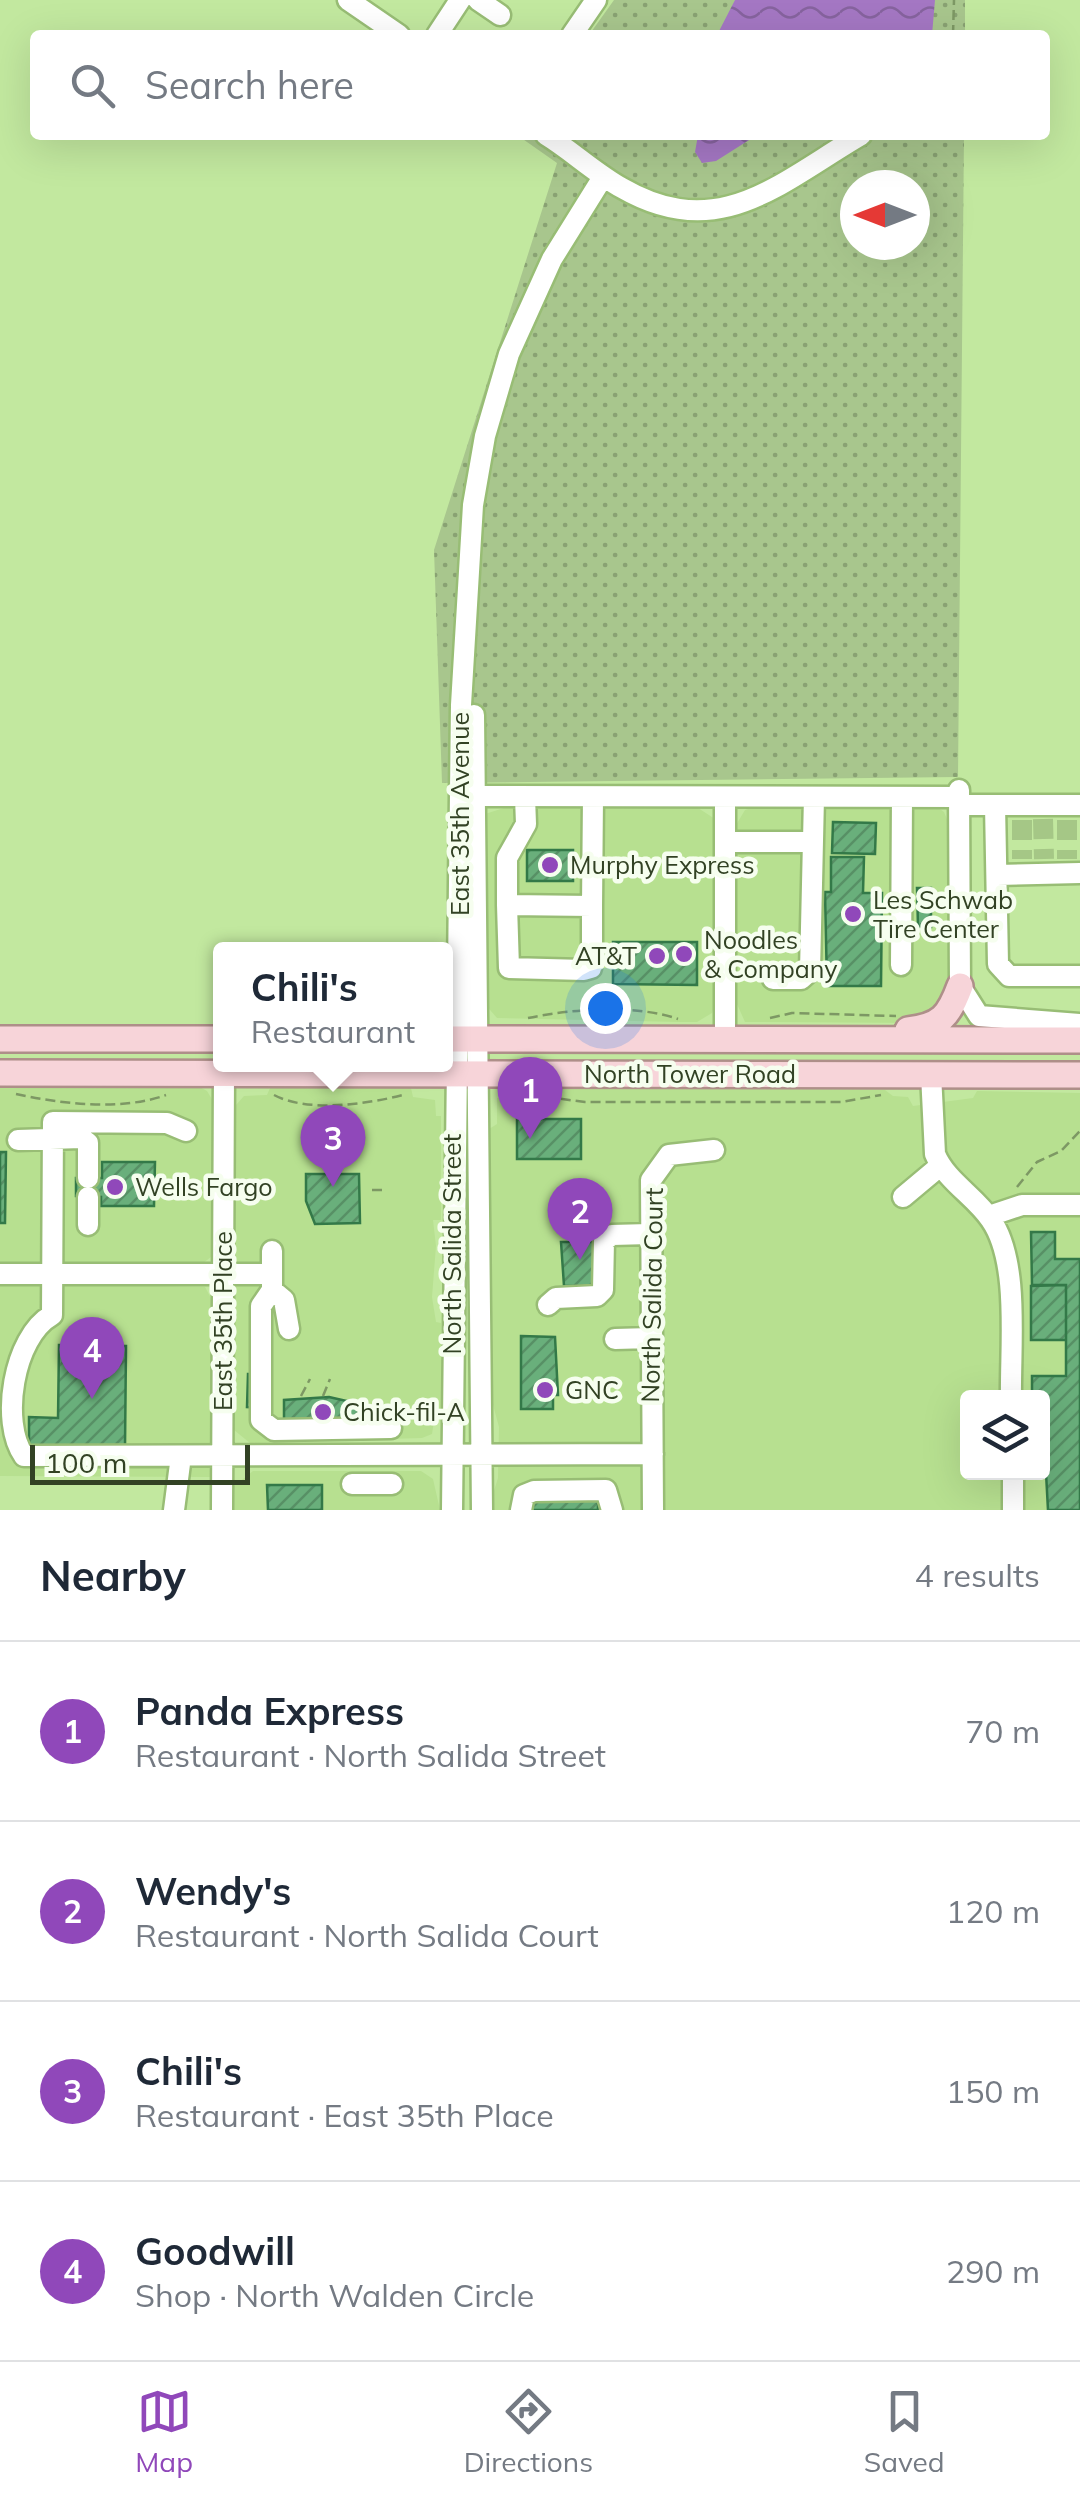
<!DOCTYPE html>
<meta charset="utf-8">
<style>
:root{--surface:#fff;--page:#f2f2f3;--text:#1f2937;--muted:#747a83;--line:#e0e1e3;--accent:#9048ba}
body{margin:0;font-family:Mulish,sans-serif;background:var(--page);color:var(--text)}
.controls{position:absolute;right:30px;bottom:30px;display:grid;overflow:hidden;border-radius:10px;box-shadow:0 10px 40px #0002}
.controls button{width:90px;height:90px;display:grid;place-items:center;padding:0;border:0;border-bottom:2px solid var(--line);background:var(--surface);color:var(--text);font:50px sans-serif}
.compass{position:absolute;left:840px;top:170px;width:90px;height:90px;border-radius:50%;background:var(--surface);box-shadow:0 10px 40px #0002;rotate:270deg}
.scale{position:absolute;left:30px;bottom:25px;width:220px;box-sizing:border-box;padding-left:10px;border:5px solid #324224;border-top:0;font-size:28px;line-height:35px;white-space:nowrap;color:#324224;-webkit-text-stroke:8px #f6feef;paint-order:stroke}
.you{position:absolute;left:605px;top:1008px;width:35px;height:35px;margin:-25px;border:8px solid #fff;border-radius:50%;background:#1a73e8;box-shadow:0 0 0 15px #1a73e833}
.badge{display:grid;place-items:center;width:65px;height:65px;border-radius:50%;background:var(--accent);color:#fff;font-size:32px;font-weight:700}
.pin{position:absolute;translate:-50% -82px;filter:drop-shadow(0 2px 5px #0008)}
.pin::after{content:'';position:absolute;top:52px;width:35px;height:30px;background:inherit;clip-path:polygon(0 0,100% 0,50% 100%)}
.popup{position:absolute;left:213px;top:942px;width:240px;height:130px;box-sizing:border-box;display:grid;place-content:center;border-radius:10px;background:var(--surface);filter:drop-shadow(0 2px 8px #0005);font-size:32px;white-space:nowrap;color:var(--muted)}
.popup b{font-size:38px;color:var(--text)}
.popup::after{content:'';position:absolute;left:50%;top:100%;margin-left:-20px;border:20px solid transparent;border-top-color:var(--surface)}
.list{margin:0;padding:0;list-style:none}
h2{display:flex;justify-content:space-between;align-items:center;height:130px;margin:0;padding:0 40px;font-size:42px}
h2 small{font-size:32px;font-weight:400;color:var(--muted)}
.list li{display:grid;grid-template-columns:65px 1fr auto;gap:30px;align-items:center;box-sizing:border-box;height:180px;padding:0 40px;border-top:2px solid var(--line)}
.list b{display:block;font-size:38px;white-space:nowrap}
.list p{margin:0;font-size:32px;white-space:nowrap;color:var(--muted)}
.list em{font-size:32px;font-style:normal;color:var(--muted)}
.icon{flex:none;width:55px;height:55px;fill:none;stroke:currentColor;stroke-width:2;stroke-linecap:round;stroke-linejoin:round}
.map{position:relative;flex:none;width:1080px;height:1510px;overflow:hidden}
.search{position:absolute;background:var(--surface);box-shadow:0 10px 40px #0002;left:30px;right:30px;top:30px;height:110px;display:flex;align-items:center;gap:25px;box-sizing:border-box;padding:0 35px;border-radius:10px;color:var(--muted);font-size:38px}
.sheet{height:850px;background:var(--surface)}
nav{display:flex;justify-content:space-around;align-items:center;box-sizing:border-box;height:140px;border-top:2px solid var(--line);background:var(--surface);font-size:28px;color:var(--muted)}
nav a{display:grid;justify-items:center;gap:5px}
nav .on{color:var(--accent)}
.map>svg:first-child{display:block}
.built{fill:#b7e090;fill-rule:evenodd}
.grass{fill:url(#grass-dots);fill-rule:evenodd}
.water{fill:url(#water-waves)}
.building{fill:url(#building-hatch);stroke:#337948;stroke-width:2.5}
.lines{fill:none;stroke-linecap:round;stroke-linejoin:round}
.minor-tunnel{stroke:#a5c786;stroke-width:20;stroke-dasharray:20 10;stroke-linecap:butt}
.minor-casing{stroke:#98bd75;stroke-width:25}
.major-casing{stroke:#ae8f89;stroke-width:30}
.path{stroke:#7d9864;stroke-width:2.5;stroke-dasharray:10 5;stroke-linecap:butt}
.minor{stroke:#fff;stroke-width:20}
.major{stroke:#f7d4d9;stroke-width:25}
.poi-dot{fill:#9048ba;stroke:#f6feef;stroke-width:4}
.labels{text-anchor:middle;stroke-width:9;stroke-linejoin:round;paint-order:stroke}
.street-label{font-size:25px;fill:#324224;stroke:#f6feef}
.poi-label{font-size:25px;fill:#324224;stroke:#f6feef;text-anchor:start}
</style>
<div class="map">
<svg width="1080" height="1510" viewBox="0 0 1080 1510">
<defs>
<pattern id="grass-dots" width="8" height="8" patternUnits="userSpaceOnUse" patternTransform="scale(2.5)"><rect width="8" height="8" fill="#a8c68d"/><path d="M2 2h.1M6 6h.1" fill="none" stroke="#89a273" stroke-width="1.8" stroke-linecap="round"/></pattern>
<pattern id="water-waves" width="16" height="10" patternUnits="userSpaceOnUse" patternTransform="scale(2.5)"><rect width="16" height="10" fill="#a477c3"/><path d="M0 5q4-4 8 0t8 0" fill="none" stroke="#86639e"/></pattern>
<pattern id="building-hatch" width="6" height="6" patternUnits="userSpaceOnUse" patternTransform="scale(2.5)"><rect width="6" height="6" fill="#69af7b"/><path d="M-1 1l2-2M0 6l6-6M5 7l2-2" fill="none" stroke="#579065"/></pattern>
</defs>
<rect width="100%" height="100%" fill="#c2e89f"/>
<path class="built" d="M647 805 695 806 715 819 716 1000 712 1013 697 1022H680L497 1018 484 1003 485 814 507 807Z
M755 807H937L944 812 949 824V1003L923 1023 745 1022 733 995 736 825 745 810Z
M0 1086H198L207 1091 216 1106 215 1251 211 1257 199 1266H0Z
M270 1088H411L413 1097 435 1100 436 1116H441V1220H433L436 1246 432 1297 436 1322 441 1323V1414L435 1415 432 1434 422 1438 250 1443 234 1430 236 1105 244 1096 267 1095Z
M528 1089 885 1090 893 1096 908 1097 913 1106 973 1098 977 1091 1080 1093V1510H488L498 1478 499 1427 492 1401 488 1400 489 1129 497 1124V1098L522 1096ZM968 1398H1042V1472H968Z
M0 1283 205 1287 213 1302 214 1477 0 1476Z
M253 1471H421L433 1479 440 1510H233V1487Z"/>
<path class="grass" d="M614 0H965V35H589Z
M517 135H964L958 777 442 783 434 550 557 163ZM855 185H915V245H855Z"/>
<path class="water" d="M735 0H935L932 35H717Z
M698 135H757L716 161 702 163 695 152Z"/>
<path class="building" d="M833 822 876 823 875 854 832 853Z
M527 850H573V881H527Z
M831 857H864L863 893H882L881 986H827L825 892H831Z
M917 888H931V927H918Z
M613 942H697V985L613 984Z
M517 1119H581V1159H517Z
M0 1152H6L5 1223H0Z
M102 1162H155L154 1206H101V1197L76 1196V1178H102Z
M306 1174H359L360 1223 315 1224 306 1201Z
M1031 1232H1055V1259H1080V1510H1048L1042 1398H1032V1376H1066V1285H1032Z
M561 1242H596V1286H564Z
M1066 1285V1340H1031V1286Z
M521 1336 555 1337 558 1395H553V1409H521Z
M59 1345 126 1346 125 1448 29 1447V1417L58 1418Z
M248 1374H264V1408L247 1407Z
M329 1397 360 1404 363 1416H370V1425L284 1424V1400Z
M267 1485H322V1510H268Z
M598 1497V1510H525L533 1498Z"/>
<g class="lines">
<path class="minor-tunnel" d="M1043 819 1044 859
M1022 820V859
M1067 820V859"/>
<g class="minor-casing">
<path id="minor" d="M348 0 399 35
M478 0 500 15
M437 35 460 0
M572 35 596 0
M546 135C572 151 595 173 622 188 719 244 779 183 861 135
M474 715 482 1510
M959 790 960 986 979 1016 1080 1024
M466 796 959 797
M525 797 526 824 507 858V905L592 906 593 797
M960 805H995L998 964 1009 976H1080
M995 805H1080
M725 842H812
M997 875 1080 873
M507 905 509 968 584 970 591 968 592 962V906
M901 965 902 797
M773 979H801L810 971 814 797
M725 1040V798
M931 1074 935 1154C946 1181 975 1196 991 1220 1020 1262 1010 1346 1011 1398
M186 1131 167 1123 53 1122 52 1315C13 1337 0 1423 24 1456L653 1454
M18 1140 81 1138 88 1143V1178
M903 1197 940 1166
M989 1216 1022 1205H1080
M88 1225V1197
M272 1251V1290L284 1300 289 1329
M0 1274H272
M272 1290 261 1306V1420L274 1430 391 1428
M548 1305 556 1298 597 1296 603 1290 604 1241 612 1235 649 1234
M615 1339 651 1338
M1013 1472V1510
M352 1484H392
M174 1510 181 1456
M222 1510 224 1073
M452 1510 461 705 473 505 485 436 509 354 552 259 603 177
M521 1510 524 1495 534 1491 606 1490 612 1510
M653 1510 651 1180 669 1155 714 1150"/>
</g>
<g class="major-casing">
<path id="major" d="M908 1030C941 1026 949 1016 960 986
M0 1039H220
M446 1039 1080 1040
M0 1073 1080 1075"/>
</g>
<path class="path" d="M953 35 954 0
M528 1018C572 1009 635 1004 678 1019
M770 1018 792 1013 896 1016
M16 1094C61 1104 122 1111 166 1095
M274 1095C308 1113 367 1104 403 1095
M531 1095 585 1102H841L881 1095
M337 1147V1161
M1017 1187 1037 1162 1061 1151 1080 1131
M372 1190H386
M301 1396 310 1379
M323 1396 330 1379"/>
<use href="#minor" class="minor"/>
<use href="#major" class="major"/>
</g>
<g class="poi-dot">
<circle cx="550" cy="865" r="10"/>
<circle cx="853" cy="914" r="10"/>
<circle cx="684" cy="954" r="10"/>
<circle cx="657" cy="956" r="10"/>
<circle cx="115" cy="1187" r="10"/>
<circle cx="545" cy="1390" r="10"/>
<circle cx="323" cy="1412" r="10"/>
</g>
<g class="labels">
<g class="street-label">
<text transform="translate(460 814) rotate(-90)" y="9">East 35th Avenue</text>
<text x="690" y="1083">North Tower Road</text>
<text transform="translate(452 1244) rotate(-90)" y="9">North Salida Street</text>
<text transform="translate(652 1295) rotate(-89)" y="9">North Salida Court</text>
<text transform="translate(223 1321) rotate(-90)" y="9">East 35th Place</text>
</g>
<g class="poi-label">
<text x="570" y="874">Murphy Express</text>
<text x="873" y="909">Les Schwab<tspan x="873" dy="29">Tire Center</tspan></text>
<text x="704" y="949">Noodles<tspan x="704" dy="29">&amp; Company</tspan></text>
<text x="637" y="965" text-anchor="end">AT&amp;T</text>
<text x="135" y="1196">Wells Fargo</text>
<text x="565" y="1399">GNC</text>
<text x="343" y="1421">Chick-fil-A</text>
</g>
</g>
</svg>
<div class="controls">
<button><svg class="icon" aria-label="layers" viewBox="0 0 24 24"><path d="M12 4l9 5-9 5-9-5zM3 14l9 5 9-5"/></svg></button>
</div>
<svg class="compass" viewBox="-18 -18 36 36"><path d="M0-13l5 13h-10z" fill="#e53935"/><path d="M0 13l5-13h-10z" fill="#747a83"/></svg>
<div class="scale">100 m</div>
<div class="you"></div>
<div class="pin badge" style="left:530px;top:1139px">1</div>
<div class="pin badge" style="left:580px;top:1260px">2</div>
<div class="pin badge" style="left:333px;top:1187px">3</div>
<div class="popup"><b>Chili's</b>Restaurant</div>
<div class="pin badge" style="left:92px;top:1399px">4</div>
<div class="search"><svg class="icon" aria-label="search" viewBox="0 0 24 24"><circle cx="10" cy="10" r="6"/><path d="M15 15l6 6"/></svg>Search here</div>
</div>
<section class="sheet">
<h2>Nearby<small>4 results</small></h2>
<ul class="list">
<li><span class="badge">1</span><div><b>Panda Express</b><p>Restaurant · North Salida Street</p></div><em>70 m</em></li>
<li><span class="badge">2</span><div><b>Wendy's</b><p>Restaurant · North Salida Court</p></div><em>120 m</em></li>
<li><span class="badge">3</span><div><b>Chili's</b><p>Restaurant · East 35th Place</p></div><em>150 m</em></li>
<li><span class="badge">4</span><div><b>Goodwill</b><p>Shop · North Walden Circle</p></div><em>290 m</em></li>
</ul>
</section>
<nav>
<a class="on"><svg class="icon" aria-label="map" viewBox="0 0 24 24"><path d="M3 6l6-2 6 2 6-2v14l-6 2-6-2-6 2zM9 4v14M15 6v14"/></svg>Map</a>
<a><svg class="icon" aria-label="directions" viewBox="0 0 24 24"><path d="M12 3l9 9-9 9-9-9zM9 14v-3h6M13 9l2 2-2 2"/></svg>Directions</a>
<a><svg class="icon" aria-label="saved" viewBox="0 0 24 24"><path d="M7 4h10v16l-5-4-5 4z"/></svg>Saved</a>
</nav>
